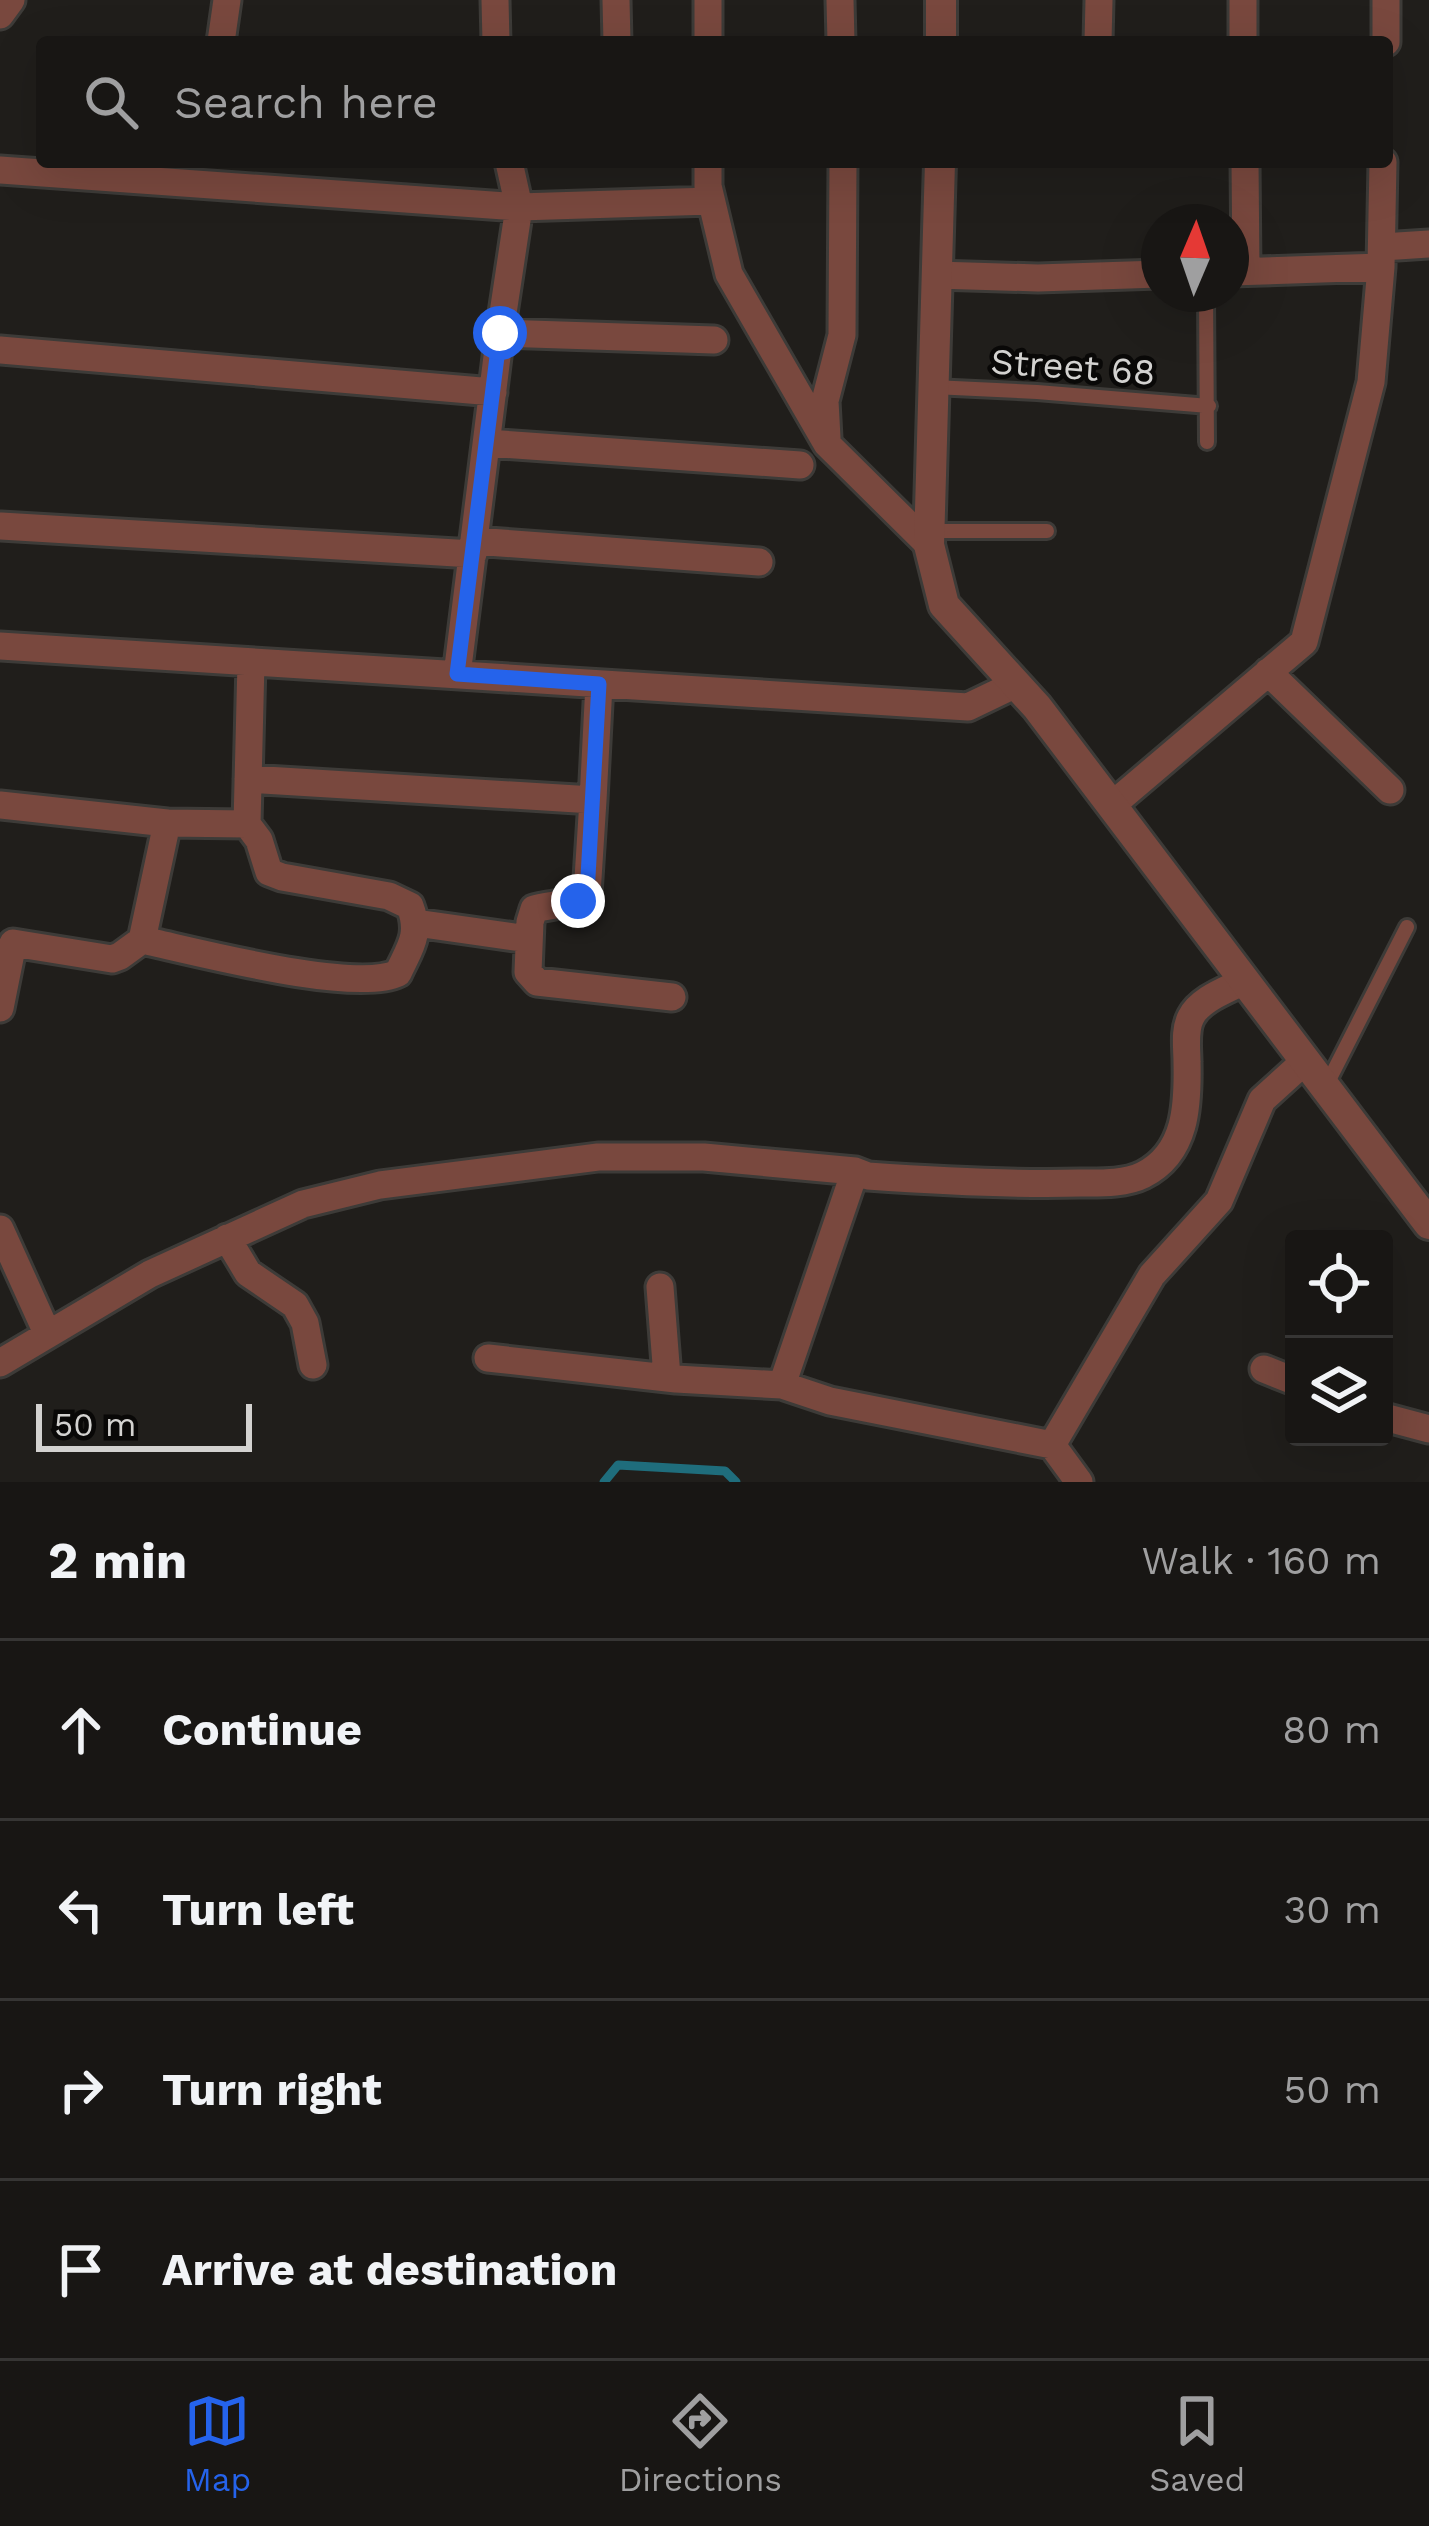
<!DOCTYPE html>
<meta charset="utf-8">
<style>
:root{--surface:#181614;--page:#211f1d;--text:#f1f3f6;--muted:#9f9fa0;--line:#363534;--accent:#2563eb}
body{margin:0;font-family:"Work Sans",sans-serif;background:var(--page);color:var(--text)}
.controls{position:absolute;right:36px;bottom:36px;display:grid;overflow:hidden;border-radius:12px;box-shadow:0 12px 48px #0002}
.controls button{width:108px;height:108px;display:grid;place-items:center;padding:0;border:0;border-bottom:3px solid var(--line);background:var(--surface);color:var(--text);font:60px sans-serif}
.compass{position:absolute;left:1141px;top:204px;width:108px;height:108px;border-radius:50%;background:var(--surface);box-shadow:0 12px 48px #0002;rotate:2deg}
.scale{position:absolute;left:36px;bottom:30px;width:216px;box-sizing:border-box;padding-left:12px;border:6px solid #d3d2d0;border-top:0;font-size:33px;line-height:42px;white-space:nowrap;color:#d3d2d0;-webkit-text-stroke:9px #090807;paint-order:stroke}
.stop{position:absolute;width:36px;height:36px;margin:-27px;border:9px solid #2563eb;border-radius:50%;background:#fff}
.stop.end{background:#2563eb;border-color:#fff;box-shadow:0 3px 12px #0008}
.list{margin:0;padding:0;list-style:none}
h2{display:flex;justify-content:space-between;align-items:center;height:156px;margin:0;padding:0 48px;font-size:51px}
h2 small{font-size:39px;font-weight:400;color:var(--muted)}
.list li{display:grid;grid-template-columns:78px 1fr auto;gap:36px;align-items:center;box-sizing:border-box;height:180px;padding:0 48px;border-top:3px solid var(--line)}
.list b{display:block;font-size:45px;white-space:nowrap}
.list em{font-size:39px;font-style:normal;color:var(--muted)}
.icon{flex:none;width:66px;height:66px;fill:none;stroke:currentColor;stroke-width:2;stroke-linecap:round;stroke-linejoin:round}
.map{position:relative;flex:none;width:1429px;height:1482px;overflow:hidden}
.search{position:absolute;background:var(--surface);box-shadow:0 12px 48px #0002;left:36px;right:36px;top:36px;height:132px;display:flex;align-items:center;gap:30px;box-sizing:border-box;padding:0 42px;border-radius:12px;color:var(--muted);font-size:45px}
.sheet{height:876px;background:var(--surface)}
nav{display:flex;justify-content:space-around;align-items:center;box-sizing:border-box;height:168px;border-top:3px solid var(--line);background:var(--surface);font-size:33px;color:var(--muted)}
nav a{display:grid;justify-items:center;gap:6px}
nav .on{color:var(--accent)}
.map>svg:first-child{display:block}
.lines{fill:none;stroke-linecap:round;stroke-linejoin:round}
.stream{stroke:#1f6d7c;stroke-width:9}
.service-casing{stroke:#3d3b38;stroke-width:20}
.minor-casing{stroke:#3d3b38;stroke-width:33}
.tertiary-casing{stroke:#3d3b38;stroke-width:36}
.service{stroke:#79483e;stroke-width:14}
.minor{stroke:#79483e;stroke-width:27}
.tertiary{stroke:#79483e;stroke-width:30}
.route{stroke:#2563eb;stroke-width:15}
.labels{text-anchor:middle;stroke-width:9;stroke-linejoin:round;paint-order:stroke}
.street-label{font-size:36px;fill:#d3d2d0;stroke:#090807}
</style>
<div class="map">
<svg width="1429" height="1482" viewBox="0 0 1429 1482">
<rect width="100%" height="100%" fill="#201e1b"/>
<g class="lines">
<path class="stream" d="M604 1482 618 1465 725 1471 736 1482"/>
<g class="service-casing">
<path id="service" d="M1206 294 1207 442
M933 387 1037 392 1209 406
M929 531H1047
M1325 1088 1407 927"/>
</g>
<g class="minor-casing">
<path id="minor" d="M495 0 496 42
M616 0 617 42
M708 0V42
M840 0 841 42
M1243 0V42
M0 15 11 0
M221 42 227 0
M1098 42 1099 0
M1386 42V0
M708 162V186L729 274 827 444 929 545
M1245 162 1246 271
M0 170 519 207 509 162
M1382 247 1429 244
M1231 272 1381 267 1383 162
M936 275 1038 278 1159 274
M500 333 519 207 711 201
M0 350 493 392
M827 438 825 401 842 335 843 162
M487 443 800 465
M1 526 473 554
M474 541 759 562
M0 646 968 707 1016 684
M1268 672 1390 790
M457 675 500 333 714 340
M248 779 593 800 599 684
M593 800 587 894C573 905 552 904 534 909L530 922 528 972 537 982 672 997
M0 805 167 823 142 940 120 956 112 959 13 943 0 1008
M1111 806 1304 642 1371 382 1381 267
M167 823 247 824 251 662
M416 923 529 939
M142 940C194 951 355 994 398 973 410 947 421 935 410 906L389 896 282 877 269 872 259 840 247 824
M855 1171 782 1385 830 1401 1052 1445
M0 1229 47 1333
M227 1238 248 1273 295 1305 305 1323 313 1365
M660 1287 667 1377
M488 1358 676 1379 782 1385
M0 1363 150 1274 303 1204 380 1185 598 1157H704L855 1171 868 1176C939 1181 1009 1185 1080 1183 1100 1183 1125 1184 1143 1175 1187 1153 1188 1104 1187 1062 1187 1048 1184 1030 1191 1017 1200 999 1227 990 1244 981
M1264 1369 1294 1381
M1384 1417 1429 1429
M1079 1482 1052 1445 1152 1275 1219 1201 1262 1100 1305 1061"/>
</g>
<g class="tertiary-casing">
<path id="tertiary" d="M941 42V0
M940 162 929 545 944 605 1037 707 1429 1224"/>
</g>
<use href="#service" class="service"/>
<use href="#minor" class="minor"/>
<use href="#tertiary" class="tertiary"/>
</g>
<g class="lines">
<path class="route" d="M500 333 457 674 599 684 587 894 578 901"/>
</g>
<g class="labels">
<g class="street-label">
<text transform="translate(1073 366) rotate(4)" y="13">Street 68</text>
</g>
</g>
</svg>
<div class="controls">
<button><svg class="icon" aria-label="locate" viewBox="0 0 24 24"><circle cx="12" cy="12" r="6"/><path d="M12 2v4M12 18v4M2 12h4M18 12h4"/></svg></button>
<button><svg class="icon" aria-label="layers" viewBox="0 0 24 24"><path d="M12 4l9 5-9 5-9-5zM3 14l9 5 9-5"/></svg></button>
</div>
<svg class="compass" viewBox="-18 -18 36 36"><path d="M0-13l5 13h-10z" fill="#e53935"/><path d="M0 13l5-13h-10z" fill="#9f9fa0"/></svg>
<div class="scale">50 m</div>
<div class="stop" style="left:500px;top:333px"></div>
<div class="stop end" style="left:578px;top:901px"></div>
<div class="search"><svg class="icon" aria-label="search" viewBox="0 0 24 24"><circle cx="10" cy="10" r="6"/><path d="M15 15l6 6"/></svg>Search here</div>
</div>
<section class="sheet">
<h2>2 min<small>Walk · 160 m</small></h2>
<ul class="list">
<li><svg class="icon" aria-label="ahead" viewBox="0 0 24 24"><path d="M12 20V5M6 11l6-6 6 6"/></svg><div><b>Continue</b></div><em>80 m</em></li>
<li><svg class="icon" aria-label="left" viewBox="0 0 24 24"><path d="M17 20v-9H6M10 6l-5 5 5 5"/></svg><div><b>Turn left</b></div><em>30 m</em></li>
<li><svg class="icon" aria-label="right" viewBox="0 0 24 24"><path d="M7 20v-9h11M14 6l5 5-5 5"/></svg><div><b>Turn right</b></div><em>50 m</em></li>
<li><svg class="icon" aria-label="arrive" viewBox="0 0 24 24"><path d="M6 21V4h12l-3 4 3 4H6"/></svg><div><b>Arrive at destination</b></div></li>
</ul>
</section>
<nav>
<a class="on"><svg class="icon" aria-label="map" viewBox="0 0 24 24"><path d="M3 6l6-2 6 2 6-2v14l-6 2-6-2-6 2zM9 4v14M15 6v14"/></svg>Map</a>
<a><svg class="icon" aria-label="directions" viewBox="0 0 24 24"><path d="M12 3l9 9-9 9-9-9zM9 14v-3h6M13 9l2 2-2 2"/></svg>Directions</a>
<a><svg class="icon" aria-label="saved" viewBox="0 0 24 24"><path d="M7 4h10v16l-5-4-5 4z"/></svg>Saved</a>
</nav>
